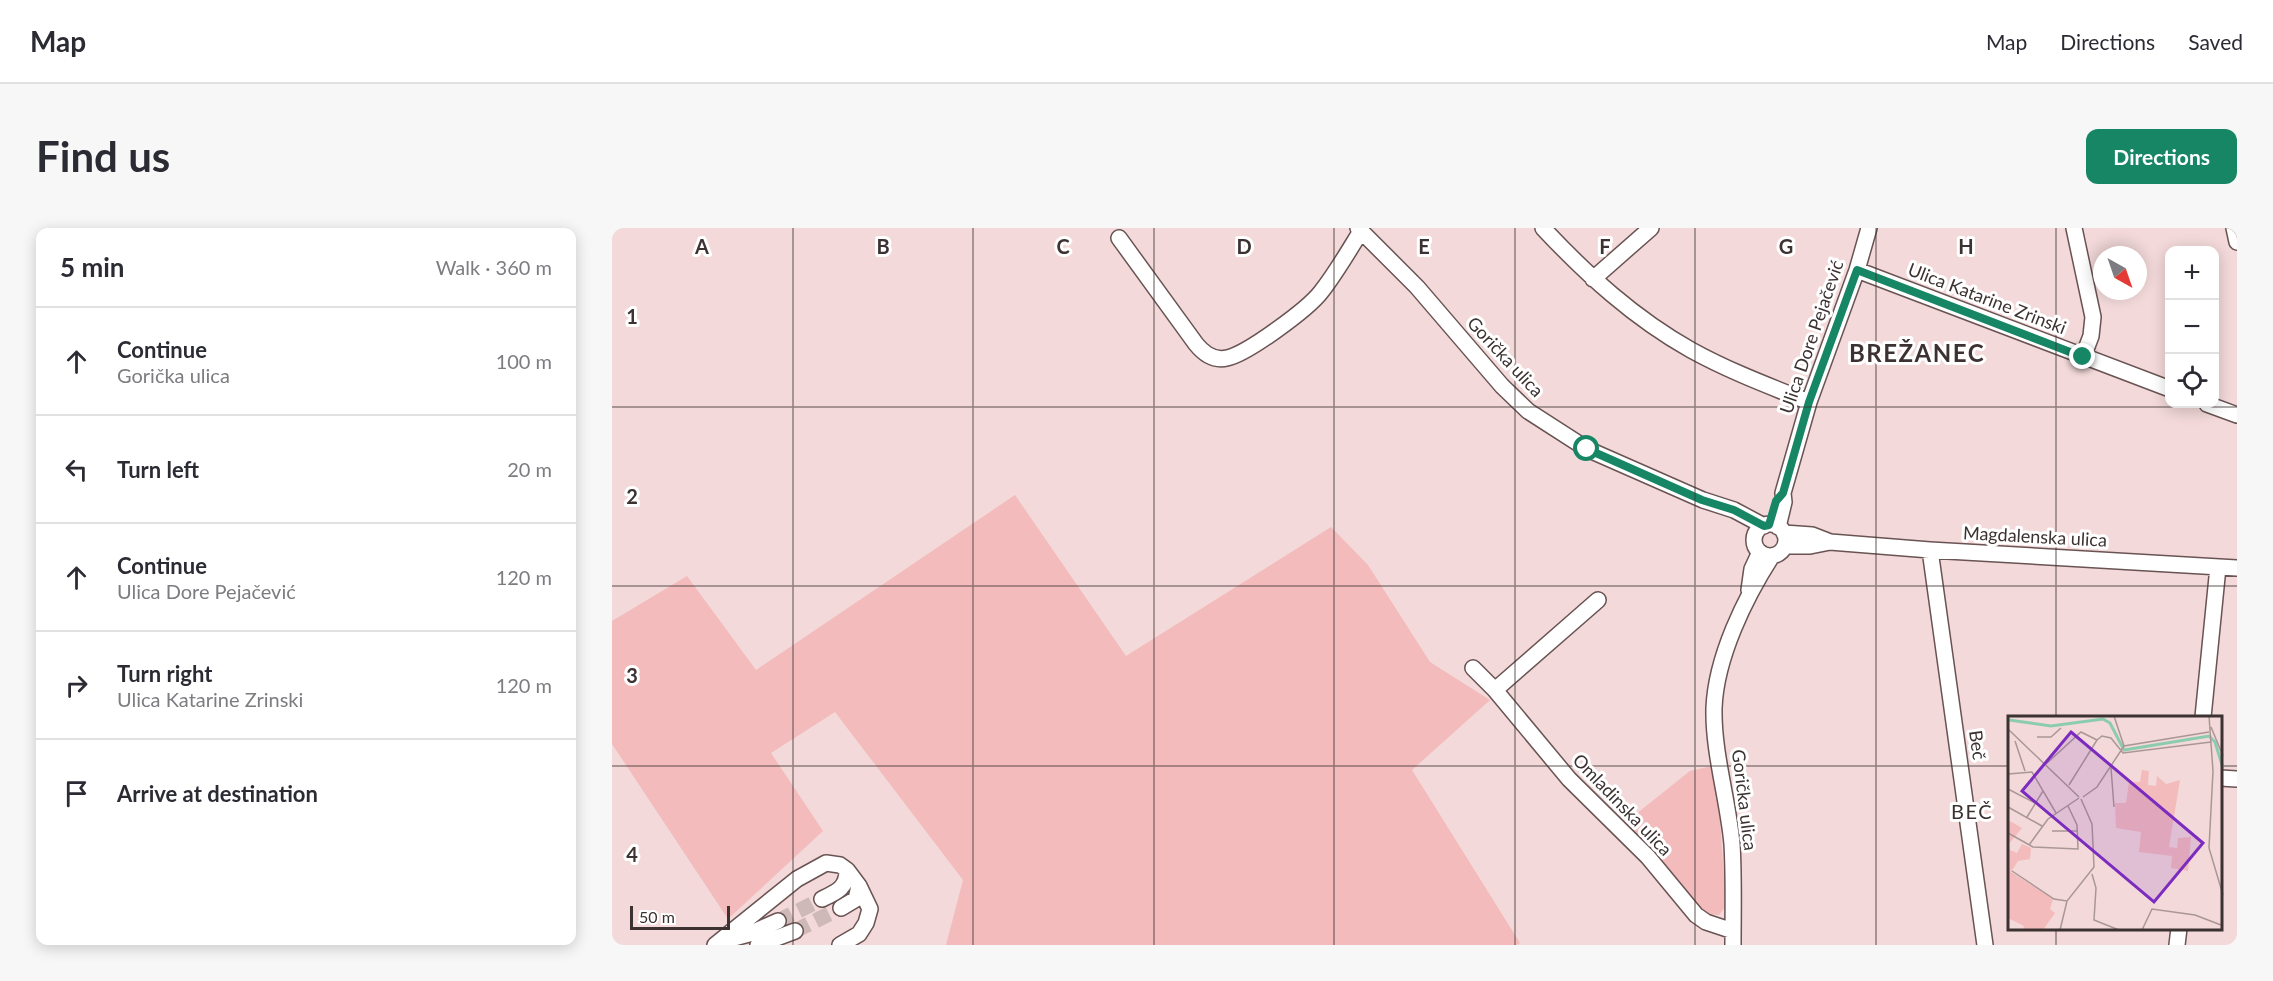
<!DOCTYPE html>
<meta charset="utf-8">
<style>
:root{--surface:#fff;--page:#f7f7f7;--text:#2b2b33;--muted:#7c7c81;--line:#e1e1e2;--accent:#178664}
body{margin:0;font-family:Lato,sans-serif;background:var(--page);color:var(--text)}
.controls{position:absolute;right:18px;top:18px;display:grid;overflow:hidden;border-radius:12px;box-shadow:0 3px 15px #0003}
.controls button{width:54px;height:54px;display:grid;place-items:center;padding:0;border:0;border-bottom:2px solid var(--line);background:var(--surface);color:var(--text);font:30px sans-serif}
.compass{position:absolute;left:1481px;top:18px;width:54px;height:54px;border-radius:50%;background:var(--surface);box-shadow:0 3px 15px #0003;rotate:140deg}
.scale{position:absolute;left:18px;bottom:15px;width:100px;box-sizing:border-box;padding-left:6px;border:3px solid #3c3232;border-top:0;font-size:16px;line-height:21px;white-space:nowrap;color:#3c3232;-webkit-text-stroke:4px #fff;paint-order:stroke}
.stop{position:absolute;width:18px;height:18px;margin:-14px;border:4px solid #178664;border-radius:50%;background:#fff}
.stop.end{background:#178664;border-color:#fff;box-shadow:0 2px 6px #0008}
.list{margin:0;padding:0;list-style:none}
h2{display:flex;justify-content:space-between;align-items:center;height:78px;margin:0;padding:0 24px;font-size:26px}
h2 small{font-size:20px;font-weight:400;color:var(--muted)}
.list li{display:grid;grid-template-columns:39px 1fr auto;gap:18px;align-items:center;box-sizing:border-box;height:108px;padding:0 24px;border-top:2px solid var(--line)}
.list b{display:block;font-size:22px;white-space:nowrap}
.list p{margin:0;font-size:20px;white-space:nowrap;color:var(--muted)}
.list em{font-size:20px;font-style:normal;color:var(--muted)}
.icon{flex:none;width:33px;height:33px;fill:none;stroke:currentColor;stroke-width:2;stroke-linecap:round;stroke-linejoin:round}
.map{position:relative;flex:none;width:1625px;height:717px;overflow:hidden;border-radius:12px}
header{display:flex;align-items:center;gap:36px;box-sizing:border-box;height:84px;padding:0 30px;background:var(--surface);border-bottom:2px solid var(--line)}
header strong{font-size:28px}
nav{display:flex;gap:33px;margin-inline-start:auto;font-size:21px}
.intro{display:flex;align-items:center;justify-content:space-between;box-sizing:border-box;height:144px;padding:0 36px}
h1{margin:0;font-size:42px}
.button{padding:15px 27px;border-radius:12px;background:var(--accent);color:#fff;font-size:21px;font-weight:700}
main{display:flex;gap:36px;padding:0 36px}
aside{flex:1;background:var(--surface);border-radius:12px;box-shadow:0 3px 15px #0003}
.map>svg:first-child{display:block}
.green{fill:#f3bbbb}
.lines{fill:none;stroke-linecap:round;stroke-linejoin:round}
.minor-tunnel{stroke:#ceb8b8;stroke-width:15;stroke-dasharray:15 8;stroke-linecap:butt}
.minor-casing{stroke:#695353;stroke-width:18}
.minor{stroke:#fff;stroke-width:15}
.route{stroke:#178664;stroke-width:8}
.grid{fill:none;stroke:#3c3232;stroke-width:1.5;stroke-opacity:0.55}
.labels{text-anchor:middle;stroke-width:6;stroke-linejoin:round;paint-order:stroke}
.street-label{font-size:18px;fill:#3c3232;stroke:#fff}
.neighbourhood-label{font-size:20px;letter-spacing:1.5px;fill:#3c3232;stroke:#fff}
.district-label{font-size:24px;font-weight:bold;letter-spacing:1.5px;fill:#3c3232;stroke:#fff}
.inset-river{fill:none;stroke:#8bccb1;stroke-width:3}
.inset-road{fill:none;stroke:#aa9696;stroke-width:1.5}
.view{fill:#7b2cbf;fill-opacity:0.15;stroke:#7b2cbf;stroke-width:3}
.inset-edge{fill:none;stroke:#3c3232;stroke-width:3}
.grid-label{font-size:20px;text-anchor:middle;font-weight:bold;fill:#3c3232;stroke:#fff;stroke-width:6;stroke-linejoin:round;paint-order:stroke}
</style>
<header>
<strong>Map</strong>
<nav><a>Map</a><a>Directions</a><a>Saved</a></nav>
</header>
<div class="intro"><h1>Find us</h1><a class="button">Directions</a></div>
<main>
<aside>
<h2>5 min<small>Walk · 360 m</small></h2>
<ul class="list">
<li><svg class="icon" aria-label="ahead" viewBox="0 0 24 24"><path d="M12 20V5M6 11l6-6 6 6"/></svg><div><b>Continue</b><p>Gorička ulica</p></div><em>100 m</em></li>
<li><svg class="icon" aria-label="left" viewBox="0 0 24 24"><path d="M17 20v-9H6M10 6l-5 5 5 5"/></svg><div><b>Turn left</b></div><em>20 m</em></li>
<li><svg class="icon" aria-label="ahead" viewBox="0 0 24 24"><path d="M12 20V5M6 11l6-6 6 6"/></svg><div><b>Continue</b><p>Ulica Dore Pejačević</p></div><em>120 m</em></li>
<li><svg class="icon" aria-label="right" viewBox="0 0 24 24"><path d="M7 20v-9h11M14 6l5 5-5 5"/></svg><div><b>Turn right</b><p>Ulica Katarine Zrinski</p></div><em>120 m</em></li>
<li><svg class="icon" aria-label="arrive" viewBox="0 0 24 24"><path d="M6 21V4h12l-3 4 3 4H6"/></svg><div><b>Arrive at destination</b></div></li>
</ul>
</aside>
<div class="map">
<svg width="1625" height="717" viewBox="0 0 1625 717">
<rect width="100%" height="100%" fill="#f3d9d9"/>
<path class="green" d="M403 267 514 428 719 299 756 337 818 434 878 472 800 542 908 715 905 717H334L351 652 223 484 159 525 211 603 116 691 0 516V393L75 348 144 442Z
M1100 538 1108 592 1114 678 1107 687 1094 686 1014 594 1078 543Z"/>
<g class="lines">
<path class="minor-tunnel" d="M166 693 210 671
M183 703 229 680"/>
<g class="minor-casing">
<path id="minor" d="M746 0 805 59 890 158 916 183 975 221 1091 272 1122 282 1152 298
M931 0C975 47 1022 90 1079 122 1117 143 1157 158 1197 174
M1462 0 1481 89 1479 108 1471 129
M1622 0 1625 14
M507 10 584 116C592 126 602 133 615 130 635 126 696 81 709 64 724 45 736 24 749 3
M1245 42 1558 161
M981 51 1039 0
M1595 176 1625 187
M1142 312a16 16 0 1 1 32 0a16 16 0 1 1-32 0Z
M1166 299 1172 274 1171 265 1197 174 1245 42 1257 0
M1172 305 1200 307 1218 314 1318 322 1625 340
M1173 318H1198L1218 314
M1318 322 1373 717
M1137 362 1140 341 1148 324
M861 440 883 462 957 551 1036 629 1084 687 1094 694 1121 703
M883 462 986 372
M1591 489 1606 339
M1608 550 1625 551
M210 671C225 664 235 660 235 642
M229 680 244 671 247 658
M111 713 137 706 166 693
M103 717 185 651 214 635 228 637 235 642 247 658 258 681 254 695 247 706 228 717
M146 717 183 703
M1121 717C1121 683 1122 650 1120 616 1116 571 1101 525 1102 480 1104 429 1133 370 1160 328
M1565 717 1567 700"/>
</g>
<use href="#minor" class="minor"/>
</g>
<g class="lines">
<path class="route" d="M975 221 1090 272 1122 282 1152 298 1157 297 1164 273 1171 265 1197 174 1245 42 1471 129"/>
</g>
<path class="grid" d="M181 0V717M361 0V717M542 0V717M722 0V717M903 0V717M1083 0V717M1264 0V717M1444 0V489M0 179H1625M0 358H1625M0 538H1397M1608 538H1625M1444 700V717"/>
<g class="labels">
<g class="street-label">
<text transform="translate(1375 71) rotate(21)" y="6">Ulica Katarine Zrinski</text>
<text transform="translate(1200 109) rotate(-71)" y="6">Ulica Dore Pejačević</text>
<text transform="translate(893 129) rotate(47)" y="6">Gorička ulica</text>
<text transform="translate(1423 309) rotate(3)" y="6">Magdalenska ulica</text>
<text transform="translate(1365 517) rotate(82)" y="6">Beč</text>
<text transform="translate(1132 572) rotate(83)" y="6">Gorička ulica</text>
<text transform="translate(1010 577) rotate(46)" y="6">Omladinska ulica</text>
</g>
<g class="neighbourhood-label">
<text x="1360" y="591">BEČ</text>
</g>
<g class="district-label">
<text x="1305" y="134">BREŽANEC</text>
</g>
</g>
<g transform="translate(1396 488)">
<rect width="214" height="214" fill="#f3d9d9"/>
<path d="M134 54 141 55 140 69 148 70 149 60 158 68 172 64 161 131 169 132 170 122 183 121 180 155 163 152 164 140 131 136 133 116 108 112 107 87H118L121 66H132ZM0 104 14 112 1 128 2 134 9 137 14 128 23 132 22 143 10 145 3 156 45 183 42 193 47 197 35 214H15L16 210 0 202Z" fill="#f3bbbb"/>
<path class="inset-river" d="M1 4 43 10 95 3 102 7 116 34 201 20 207 26 215 52"/>
<path class="inset-road" d="M106 0 116 30M201 0 205 55 201 132 215 179M203 11 215 40M1 14 71 81M29 21H43L53 12M89 24 94 20 103 22 115 37 203 26M7 25 17 55M38 48 73 16 89 24M103 52 106 91M0 58 24 56 48 97M61 69 89 24M0 73 27 87M75 81 89 71 116 30 201 16M0 91 34 110M19 101 35 75M44 115H70M0 117 25 131 70 133 69 109 60 90M21 129 40 103 71 82M4 155 46 183 59 185M84 158 88 172 86 204 111 214M52 214 59 185 86 151 84 108 73 83M134 214 144 193 187 199 213 209"/>
<path class="view" d="M63 16 195 127 146 186 14 75Z"/>
<rect width="214" height="214" class="inset-edge"/>
</g>
<g class="grid-label">
<text x="90" y="26">A</text>
<text x="271" y="26">B</text>
<text x="451" y="26">C</text>
<text x="632" y="26">D</text>
<text x="812" y="26">E</text>
<text x="993" y="26">F</text>
<text x="1174" y="26">G</text>
<text x="1354" y="26">H</text>
<text x="20" y="96">1</text>
<text x="20" y="276">2</text>
<text x="20" y="455">3</text>
<text x="20" y="634">4</text>
</g>
</svg>
<div class="controls">
<button>+</button>
<button>−</button>
<button><svg class="icon" aria-label="locate" viewBox="0 0 24 24"><circle cx="12" cy="12" r="6"/><path d="M12 2v4M12 18v4M2 12h4M18 12h4"/></svg></button>
</div>
<svg class="compass" viewBox="-18 -18 36 36"><path d="M0-13l5 13h-10z" fill="#e53935"/><path d="M0 13l5-13h-10z" fill="#7c7c81"/></svg>
<div class="scale">50 m</div>
<div class="stop" style="left:975px;top:221px"></div>
<div class="stop end" style="left:1471px;top:129px"></div>
</div>
</main>
